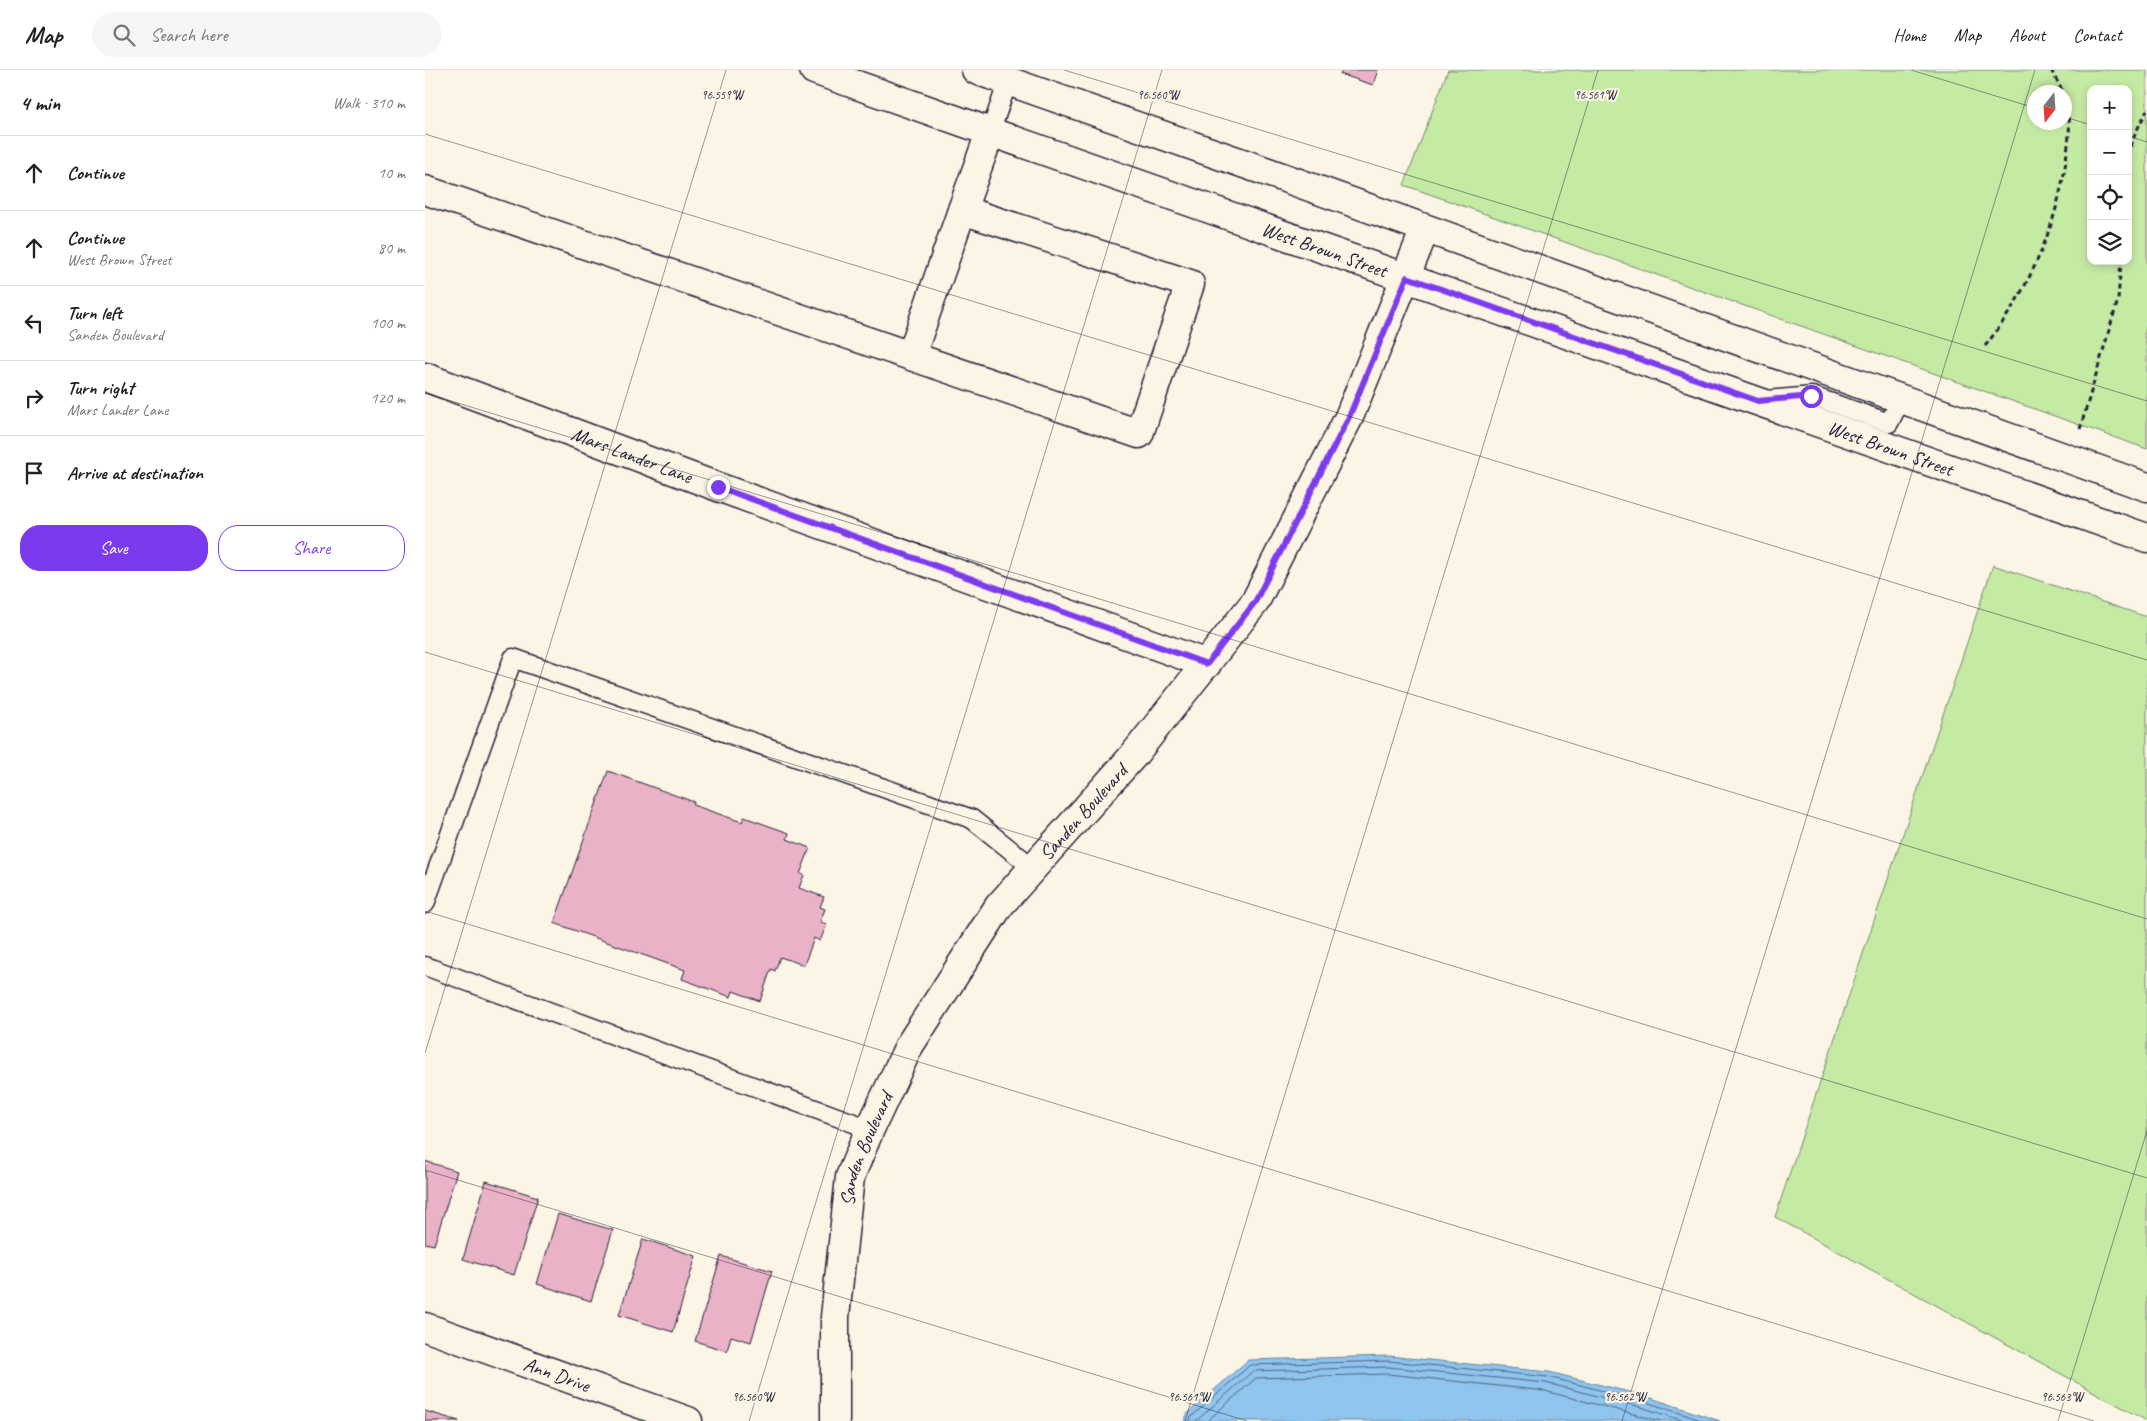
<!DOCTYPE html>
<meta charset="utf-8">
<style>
:root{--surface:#fff;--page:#f6f6f6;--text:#222;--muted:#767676;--line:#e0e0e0;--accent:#7c3aed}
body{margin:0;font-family:Caveat,sans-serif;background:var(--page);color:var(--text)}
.controls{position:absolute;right:15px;top:15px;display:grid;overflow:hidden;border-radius:10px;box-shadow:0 2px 8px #0003}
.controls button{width:45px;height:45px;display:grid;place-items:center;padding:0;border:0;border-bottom:1px solid var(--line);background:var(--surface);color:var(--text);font:25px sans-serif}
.compass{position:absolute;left:1602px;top:15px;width:45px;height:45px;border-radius:50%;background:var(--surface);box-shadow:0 2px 8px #0003;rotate:197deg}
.stop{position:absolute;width:15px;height:15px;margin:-11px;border:4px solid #7c3aed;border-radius:50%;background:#fff}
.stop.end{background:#7c3aed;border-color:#fff;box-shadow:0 1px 5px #0008}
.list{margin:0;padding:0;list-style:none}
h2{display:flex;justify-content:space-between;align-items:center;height:65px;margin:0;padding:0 20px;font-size:21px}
h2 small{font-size:16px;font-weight:400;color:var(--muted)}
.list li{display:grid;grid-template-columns:32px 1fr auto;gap:15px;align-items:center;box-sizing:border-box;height:75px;padding:0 20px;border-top:1px solid var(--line)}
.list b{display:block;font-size:19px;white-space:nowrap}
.list p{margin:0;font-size:16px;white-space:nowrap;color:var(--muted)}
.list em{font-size:16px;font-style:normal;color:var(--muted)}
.actions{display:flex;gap:10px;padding:15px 20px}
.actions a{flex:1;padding:11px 0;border:1px solid var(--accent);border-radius:20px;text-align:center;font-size:18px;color:var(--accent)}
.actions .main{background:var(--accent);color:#fff}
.icon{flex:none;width:28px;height:28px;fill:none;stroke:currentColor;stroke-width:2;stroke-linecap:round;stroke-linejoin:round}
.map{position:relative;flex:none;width:1722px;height:1351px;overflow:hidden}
header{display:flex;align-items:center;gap:30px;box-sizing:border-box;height:70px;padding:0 25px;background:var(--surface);border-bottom:1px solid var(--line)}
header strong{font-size:24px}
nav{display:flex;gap:28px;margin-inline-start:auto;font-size:18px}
.search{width:350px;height:45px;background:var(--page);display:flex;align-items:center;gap:12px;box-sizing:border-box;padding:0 18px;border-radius:28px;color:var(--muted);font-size:19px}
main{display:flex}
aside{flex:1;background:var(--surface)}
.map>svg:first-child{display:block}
.green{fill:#c5eaa4;stroke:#748670;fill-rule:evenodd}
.water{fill:#8fc4ec;stroke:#6383a5}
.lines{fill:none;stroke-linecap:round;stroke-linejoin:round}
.shore{stroke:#4e6382;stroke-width:1}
.building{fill:#eab2c7;stroke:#22223b}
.service-casing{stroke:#22223b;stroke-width:21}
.minor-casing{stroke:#22223b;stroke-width:31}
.secondary-casing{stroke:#22223b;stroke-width:31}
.path{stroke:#22223b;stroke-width:3;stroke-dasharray:5 4;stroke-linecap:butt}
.service{stroke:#fcf5e5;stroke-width:18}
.minor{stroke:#fcf5e5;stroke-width:28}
.secondary{stroke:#fcf5e5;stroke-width:28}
.route{stroke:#7c3aed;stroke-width:6}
.ticks{fill:none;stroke:#22223b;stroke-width:1;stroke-opacity:0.45}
.labels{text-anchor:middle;stroke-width:4.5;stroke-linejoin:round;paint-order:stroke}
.street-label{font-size:20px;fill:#22223b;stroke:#fcf5e5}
.ticks-label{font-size:12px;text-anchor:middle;fill:#22223b;stroke:#fcf5e5;stroke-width:4.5;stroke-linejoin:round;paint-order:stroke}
</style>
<header>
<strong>Map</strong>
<div class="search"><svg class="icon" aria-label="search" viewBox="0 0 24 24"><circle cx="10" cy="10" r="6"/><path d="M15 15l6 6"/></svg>Search here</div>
<nav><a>Home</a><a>Map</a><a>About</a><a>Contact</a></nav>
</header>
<main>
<aside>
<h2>4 min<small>Walk · 310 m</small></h2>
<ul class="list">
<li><svg class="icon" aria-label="ahead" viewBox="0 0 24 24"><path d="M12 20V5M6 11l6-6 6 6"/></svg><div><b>Continue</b></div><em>10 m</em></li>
<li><svg class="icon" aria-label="ahead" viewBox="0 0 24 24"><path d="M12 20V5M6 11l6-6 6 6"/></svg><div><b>Continue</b><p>West Brown Street</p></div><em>80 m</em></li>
<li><svg class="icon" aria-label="left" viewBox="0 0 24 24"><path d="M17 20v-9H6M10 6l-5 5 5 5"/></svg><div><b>Turn left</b><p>Sanden Boulevard</p></div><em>100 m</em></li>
<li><svg class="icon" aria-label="right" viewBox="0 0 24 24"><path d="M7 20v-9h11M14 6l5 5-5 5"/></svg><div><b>Turn right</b><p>Mars Lander Lane</p></div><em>120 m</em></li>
<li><svg class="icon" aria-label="arrive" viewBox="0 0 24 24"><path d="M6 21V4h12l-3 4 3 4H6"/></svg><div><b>Arrive at destination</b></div></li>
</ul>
<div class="actions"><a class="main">Save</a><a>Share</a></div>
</aside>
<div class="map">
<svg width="1722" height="1351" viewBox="0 0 1722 1351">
<rect width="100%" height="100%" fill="#fcf5e5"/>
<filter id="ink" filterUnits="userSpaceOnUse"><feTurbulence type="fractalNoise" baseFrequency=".02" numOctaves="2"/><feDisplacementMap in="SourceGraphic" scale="10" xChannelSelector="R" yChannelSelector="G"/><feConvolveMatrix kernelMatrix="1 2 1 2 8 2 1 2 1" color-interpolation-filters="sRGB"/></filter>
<g filter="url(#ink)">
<path class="green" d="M1023 0H1722V252L1719 266 1722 279V379L979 115ZM1666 19H1703V191H1666ZM1610 22H1640V52H1610Z
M1568 495 1722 547V1351L1350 1147Z"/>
<path class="water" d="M964 1286 1124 1302 1220 1326 1295 1351H759L763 1343 823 1290Z"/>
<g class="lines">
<path class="shore" d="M764 1351 767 1346 825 1295 964 1291 1123 1307 1218 1331 1279 1351
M771 1351 828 1301 964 1297 1121 1313 1216 1337 1259 1351
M782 1351 831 1308 963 1304 1120 1321 1235 1351"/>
</g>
<path class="building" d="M917 0H953L948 15 915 4Z
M183 701 269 732 268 735 317 752 319 747 364 763 362 769 385 778 375 804 379 805 374 818 399 827 395 837 400 839 395 852 402 854 395 871 389 868 379 895 355 887 350 901 346 899 335 931 308 921 306 927 257 909 260 900 129 853Z
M0 1091 32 1101 9 1175 0 1173Z
M61 1111 113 1127 89 1205 38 1189Z
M133 1144 188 1160 166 1231 112 1214Z
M218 1169 271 1186 248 1262 194 1245Z
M296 1186 347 1201 326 1272 306 1266 302 1281 270 1271Z
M0 1341 34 1351H0Z"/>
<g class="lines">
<g class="service-casing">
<path id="service" d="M566 60 583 11
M1341 330 1387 326 1464 353 1476 329
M0 834 88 588 547 749 607 797
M0 896 445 1059"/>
</g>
<g class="minor-casing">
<g id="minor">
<path d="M0 120 714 364 765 214 537 140 486 286"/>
<path d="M537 140 566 60"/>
<path id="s1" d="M0 307 293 417 782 594"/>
<path id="s2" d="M0 1257 263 1351"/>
<path id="s3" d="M410 1351V1247L425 1107 445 1059 484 976 574 836 708 686 830 532 924 347 1000 159"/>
</g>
</g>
<g class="secondary-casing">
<g id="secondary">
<path id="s4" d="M389 0 1722 468"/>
<path d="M551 0 840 101 1722 417"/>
</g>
</g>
<path class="path" d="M1626 0 1638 22
M1703 85 1710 64 1722 40
M1560 276C1604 221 1634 153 1642 82 1645 62 1646 46 1640 26
M1655 359 1693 230 1696 191"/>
<use href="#service" class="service"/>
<use href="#minor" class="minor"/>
<use href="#secondary" class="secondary"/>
</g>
</g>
<g class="lines" filter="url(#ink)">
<path class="route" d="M293 417 782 594 830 532 924 347 982 207 1333 331 1386 326"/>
</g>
<path class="ticks" d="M639 0 1722 331M1486 0 1610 38M1640 47 1666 55M0 64 1722 590M1703 66 1722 72M0 323 1722 849M0 582 1722 1108M0 841 1669 1351M0 983 301 0M0 1100 822 1351M324 1351 737 0M760 1351 1173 0M1197 1351 1610 0M1633 1351 1722 1061"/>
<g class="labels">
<g class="street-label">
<text dy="7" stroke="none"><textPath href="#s4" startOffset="541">West Brown Street</textPath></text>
<text dy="7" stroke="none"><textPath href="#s4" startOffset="1141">West Brown Street</textPath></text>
<text dy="7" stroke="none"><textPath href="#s1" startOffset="221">Mars Lander Lane</textPath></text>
<text dy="7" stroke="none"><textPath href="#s3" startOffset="681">Sanden Boulevard</textPath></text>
<text dy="7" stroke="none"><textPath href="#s3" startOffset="276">Sanden Boulevard</textPath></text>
<text dy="7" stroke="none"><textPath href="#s2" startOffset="140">Ann Drive</textPath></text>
</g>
</g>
<g class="ticks-label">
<text x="297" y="29">96.559°W</text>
<text x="733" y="29">96.560°W</text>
<text x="1170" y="29">96.561°W</text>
<text x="328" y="1331">96.560°W</text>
<text x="764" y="1331">96.561°W</text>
<text x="1200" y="1331">96.562°W</text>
<text x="1637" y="1331">96.563°W</text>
</g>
</svg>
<div class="controls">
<button>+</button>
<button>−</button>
<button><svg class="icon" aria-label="locate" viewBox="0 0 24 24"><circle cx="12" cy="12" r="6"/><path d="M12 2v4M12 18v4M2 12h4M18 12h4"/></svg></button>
<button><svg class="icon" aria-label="layers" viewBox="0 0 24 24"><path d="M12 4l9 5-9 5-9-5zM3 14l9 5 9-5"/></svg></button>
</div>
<svg class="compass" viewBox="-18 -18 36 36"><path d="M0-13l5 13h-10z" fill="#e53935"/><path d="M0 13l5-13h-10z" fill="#767676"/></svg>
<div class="stop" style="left:1386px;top:326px"></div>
<div class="stop end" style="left:293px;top:417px"></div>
</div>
</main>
